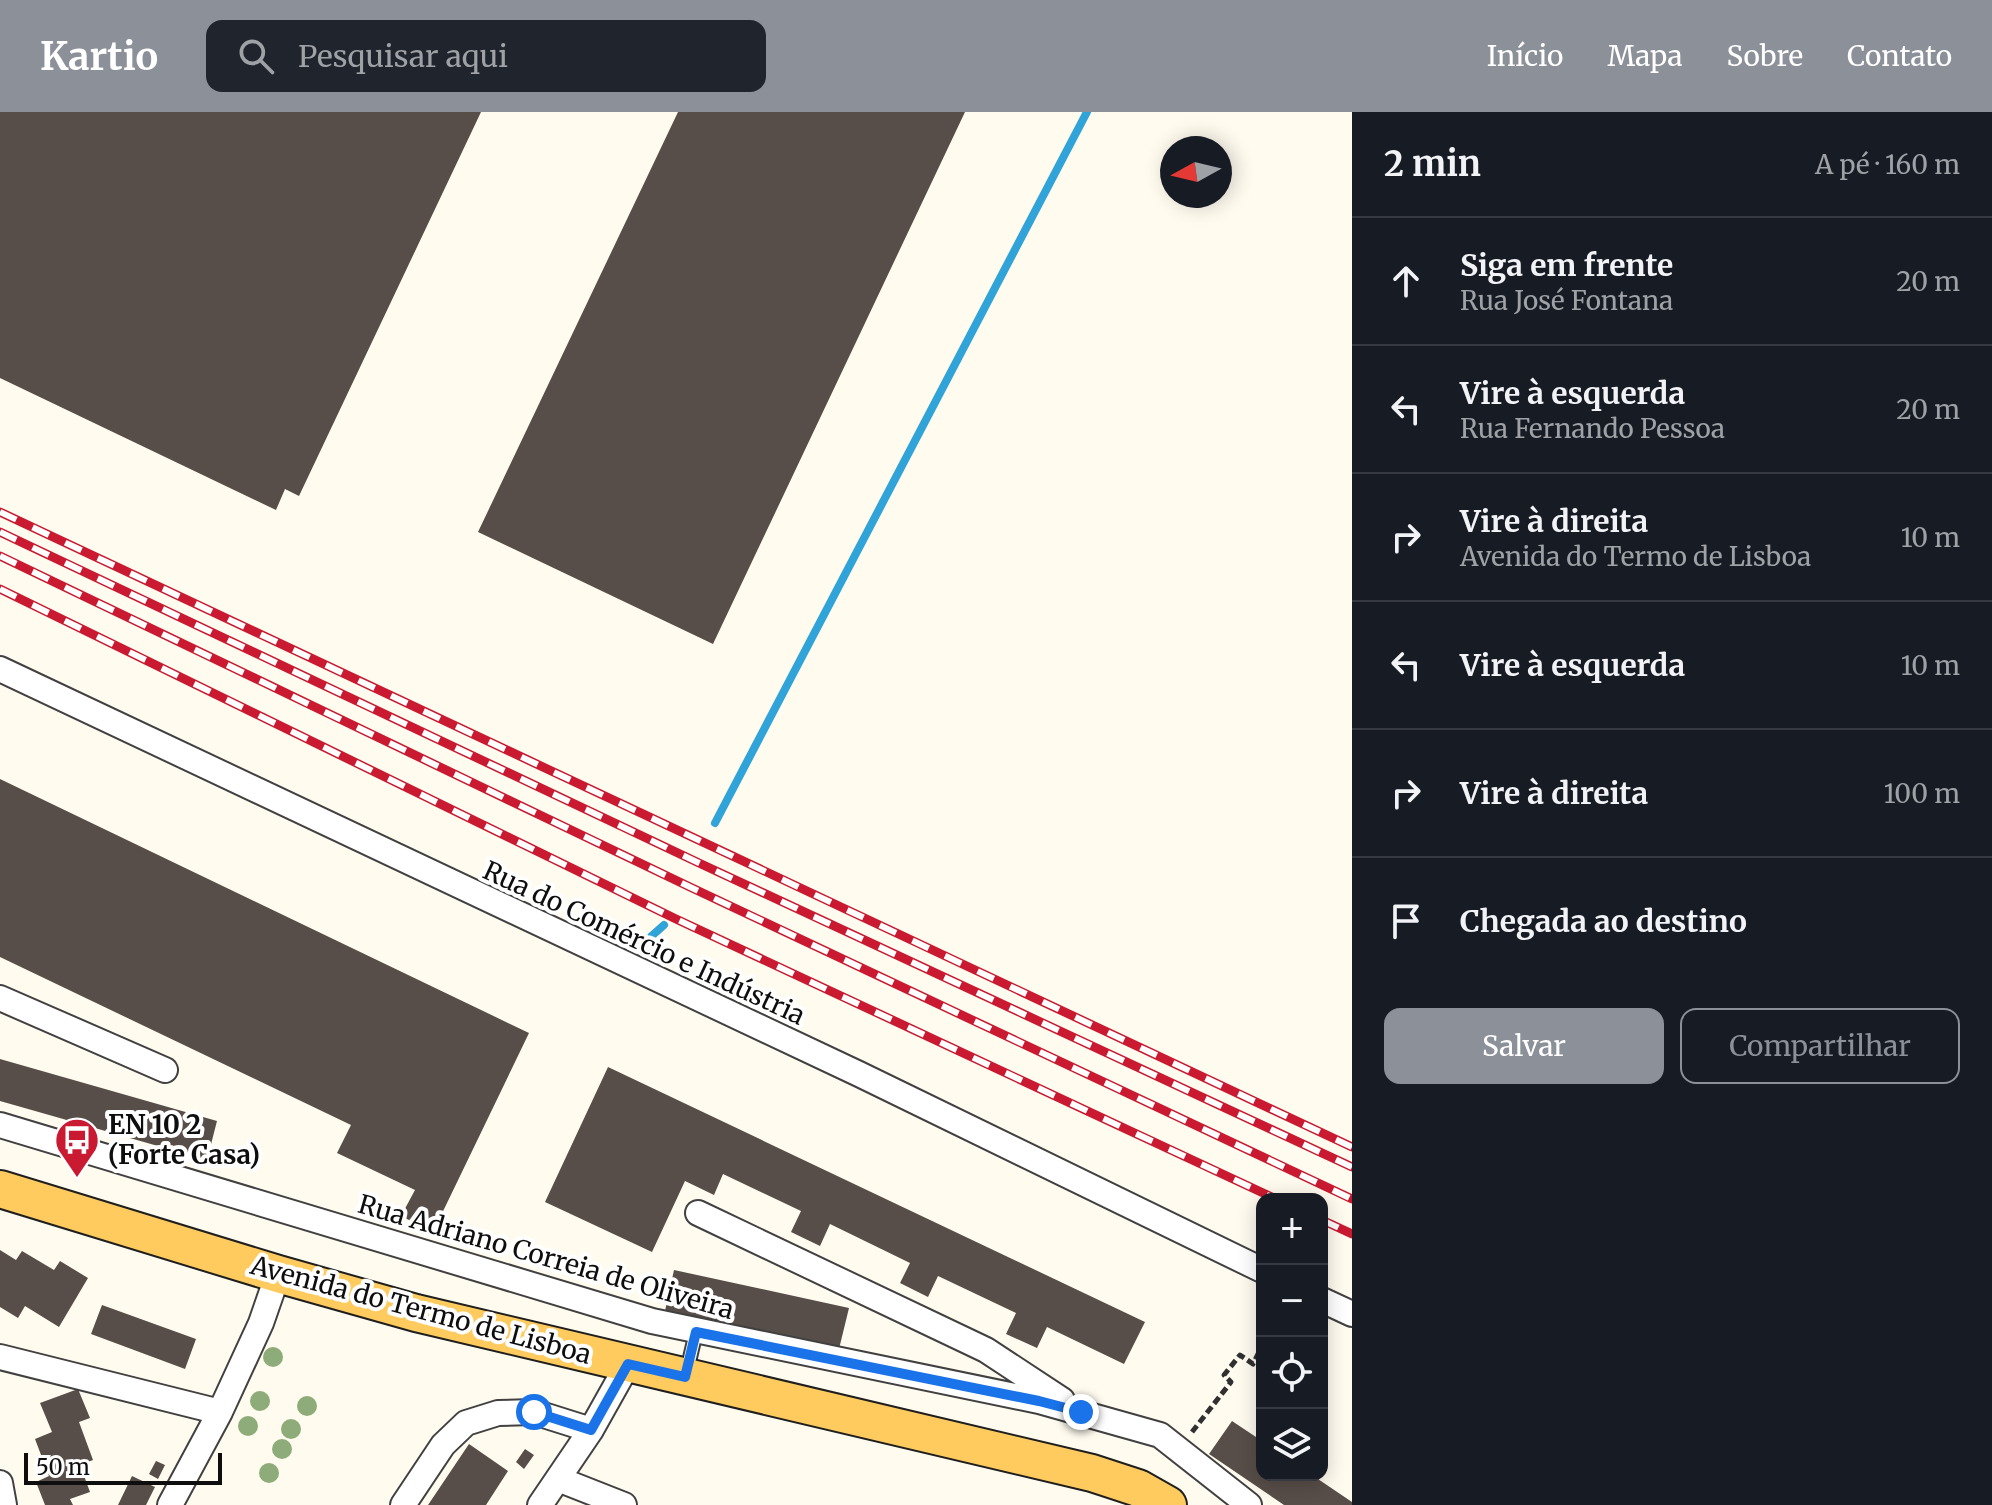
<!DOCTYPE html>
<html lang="pt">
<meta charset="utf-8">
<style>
:root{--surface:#171b24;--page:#20242c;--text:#f1f3f6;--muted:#9ea1a6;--line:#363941;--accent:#8c9099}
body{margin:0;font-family:Merriweather,serif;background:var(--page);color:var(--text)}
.controls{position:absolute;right:24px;bottom:24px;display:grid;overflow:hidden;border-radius:16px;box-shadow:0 4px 20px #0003}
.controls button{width:72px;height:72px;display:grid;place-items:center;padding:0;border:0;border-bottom:2px solid var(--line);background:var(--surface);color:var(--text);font:40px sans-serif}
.compass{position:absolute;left:1160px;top:24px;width:72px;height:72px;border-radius:50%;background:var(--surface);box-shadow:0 4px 20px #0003;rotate:262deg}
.scale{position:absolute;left:24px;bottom:20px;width:198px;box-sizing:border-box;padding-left:8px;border:4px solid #0e0e0e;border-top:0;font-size:22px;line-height:28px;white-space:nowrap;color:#0e0e0e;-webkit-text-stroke:6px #fff;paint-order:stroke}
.stop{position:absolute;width:24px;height:24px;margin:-18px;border:6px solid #1a73e8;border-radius:50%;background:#fff}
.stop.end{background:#1a73e8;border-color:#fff;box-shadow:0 2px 8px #0008}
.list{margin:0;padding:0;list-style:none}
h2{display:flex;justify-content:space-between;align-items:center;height:104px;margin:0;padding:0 32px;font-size:34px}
h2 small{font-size:26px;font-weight:400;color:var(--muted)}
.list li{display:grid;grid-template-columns:52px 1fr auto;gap:24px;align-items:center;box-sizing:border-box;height:128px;padding:0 32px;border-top:2px solid var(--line)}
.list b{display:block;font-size:30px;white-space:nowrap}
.list p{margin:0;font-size:26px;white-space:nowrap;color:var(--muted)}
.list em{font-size:26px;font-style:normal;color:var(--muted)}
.actions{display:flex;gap:16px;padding:24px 32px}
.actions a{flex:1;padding:18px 0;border:2px solid var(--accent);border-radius:16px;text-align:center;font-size:28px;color:var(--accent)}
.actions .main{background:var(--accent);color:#fff}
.icon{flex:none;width:44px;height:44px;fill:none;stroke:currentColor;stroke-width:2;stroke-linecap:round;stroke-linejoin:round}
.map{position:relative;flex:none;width:1352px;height:1393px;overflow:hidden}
header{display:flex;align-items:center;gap:48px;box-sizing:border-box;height:112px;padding:0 40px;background:var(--accent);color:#fff}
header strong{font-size:38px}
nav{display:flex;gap:44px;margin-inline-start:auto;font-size:28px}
.search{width:560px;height:72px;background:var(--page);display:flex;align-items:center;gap:20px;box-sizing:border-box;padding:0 28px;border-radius:16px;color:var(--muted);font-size:30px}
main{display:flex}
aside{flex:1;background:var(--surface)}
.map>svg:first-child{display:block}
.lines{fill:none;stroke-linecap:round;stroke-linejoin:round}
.stream{stroke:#30a3d8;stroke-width:8}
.building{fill:#584e49}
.service-casing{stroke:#414141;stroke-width:16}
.minor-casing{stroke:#414141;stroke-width:28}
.primary-casing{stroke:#1f1f1f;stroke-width:40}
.path{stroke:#303030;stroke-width:5;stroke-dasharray:8 4;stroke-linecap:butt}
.service{stroke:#fff;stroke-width:12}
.minor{stroke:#fff;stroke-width:24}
.primary{stroke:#ffcb5f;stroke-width:36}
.rail-casing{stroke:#ca1a31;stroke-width:9}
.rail{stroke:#fff;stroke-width:6;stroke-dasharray:18;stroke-linecap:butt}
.tree{fill:#8eac79}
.route{stroke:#1a73e8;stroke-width:10}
.labels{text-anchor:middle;stroke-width:8;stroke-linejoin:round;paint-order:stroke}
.street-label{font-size:26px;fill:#0e0e0e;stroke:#fff}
.poi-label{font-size:26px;font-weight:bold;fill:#0e0e0e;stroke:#fff;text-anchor:start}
</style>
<header>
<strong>Kartio</strong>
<div class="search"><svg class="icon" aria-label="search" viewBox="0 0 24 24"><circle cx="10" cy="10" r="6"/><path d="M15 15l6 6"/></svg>Pesquisar aqui</div>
<nav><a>Início</a><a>Mapa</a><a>Sobre</a><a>Contato</a></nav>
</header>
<main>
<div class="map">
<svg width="1352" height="1393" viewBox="0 0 1352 1393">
<rect width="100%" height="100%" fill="#fffbef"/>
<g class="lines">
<path class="stream" d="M715 711 1087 0
M646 829 664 813"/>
</g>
<path class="building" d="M0 0H481L299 384 285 377 276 398 0 266Z
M678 0H965L713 532 478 420Z
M0 667 529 921 433 1120 401 1104 415 1078 337 1041 351 1013 0 845Z
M0 947 217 1009 207 1048 0 989Z
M608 955 1145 1210 1124 1252 1047 1215 1037 1236 1006 1222 1016 1201 938 1164 928 1185 900 1171 910 1151 830 1112 820 1134 791 1120 801 1099 723 1062 714 1083 685 1069 652 1140 545 1090Z
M0 1138 16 1148 22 1139 54 1158 60 1149 88 1166 59 1215 25 1194 18 1206 0 1195Z
M674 1158 849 1196 839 1237 665 1199Z
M102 1193 196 1227 185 1257 91 1222Z
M78 1277 90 1306 79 1310 93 1348 80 1353 90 1380 70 1387 73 1393H45L36 1370 49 1364 35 1327 52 1320 40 1291Z
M1232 1309 1262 1329V1363H1312L1352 1390V1393H1284L1209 1342Z
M469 1332 508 1359 486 1393H428Z
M525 1337 534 1343 524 1357 516 1350Z
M156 1349 165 1353 158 1367 149 1362Z
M132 1364 155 1375 146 1393H118Z"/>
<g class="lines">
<g class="service-casing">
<path id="service" d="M686 1263 696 1220"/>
</g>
<g class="minor-casing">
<path id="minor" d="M0 557 859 962 1262 1158
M0 886 165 958
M0 1013 652 1209 1039 1289 1160 1323 1249 1393
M698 1101 986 1238 1062 1288
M1322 1188 1352 1202
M0 1245 220 1300
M558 1367 624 1393
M0 1371 4 1393
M170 1393 220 1300 261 1211 278 1162
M403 1393 443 1333 466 1311 498 1301 534 1300 591 1318
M540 1393 591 1318 628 1252"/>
</g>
<g class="primary-casing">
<path id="primary" d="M0 1077 278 1162 416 1201 1092 1361 1138 1376 1168 1393"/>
</g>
<path class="path" d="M1192 1320 1231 1270 1224 1263 1240 1243 1253 1252 1262 1234"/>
<use href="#service" class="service"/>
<use href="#minor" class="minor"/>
<use href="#primary" class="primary"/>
<g class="rail-casing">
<path id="rail" d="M0 400 1352 1035
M0 420 699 751 1352 1055
M0 444 690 775 1352 1087
M0 477 676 807 1276 1087
M1322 1108 1352 1122"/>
</g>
<use href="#rail" class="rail"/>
</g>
<g class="tree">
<circle cx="273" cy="1245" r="10"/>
<circle cx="260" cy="1289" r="10"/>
<circle cx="307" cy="1294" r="10"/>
<circle cx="248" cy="1314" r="10"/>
<circle cx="291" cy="1317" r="10"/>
<circle cx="282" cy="1337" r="10"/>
<circle cx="269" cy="1361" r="10"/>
</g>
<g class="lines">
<path class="route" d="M534 1300 591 1318 628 1252 685 1265 696 1220 1039 1289 1081 1300"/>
</g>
<defs>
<g id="bus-pin" transform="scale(2.3)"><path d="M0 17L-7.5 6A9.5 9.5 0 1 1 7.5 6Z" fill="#ca1a31" stroke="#fff"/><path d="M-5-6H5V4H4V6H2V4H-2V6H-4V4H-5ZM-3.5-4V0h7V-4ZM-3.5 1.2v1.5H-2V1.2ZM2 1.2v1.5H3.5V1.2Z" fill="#fff"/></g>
</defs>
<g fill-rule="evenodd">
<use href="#bus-pin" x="77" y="1028"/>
</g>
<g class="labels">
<g class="street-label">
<text transform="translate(644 831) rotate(25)" y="9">Rua do Comércio e Indústria</text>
<text transform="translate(546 1145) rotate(16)" y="9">Rua Adriano Correia de Oliveira</text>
<text transform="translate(421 1198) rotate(15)" y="9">Avenida do Termo de Lisboa</text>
</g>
<g class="poi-label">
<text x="108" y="1022">EN 10 2<tspan x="108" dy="30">(Forte Casa)</tspan></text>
</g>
</g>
</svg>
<div class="controls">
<button>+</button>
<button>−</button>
<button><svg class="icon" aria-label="locate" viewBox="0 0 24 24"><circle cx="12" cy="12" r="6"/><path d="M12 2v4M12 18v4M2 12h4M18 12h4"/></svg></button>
<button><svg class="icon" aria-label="layers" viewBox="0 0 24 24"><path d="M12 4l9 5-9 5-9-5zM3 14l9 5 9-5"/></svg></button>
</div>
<svg class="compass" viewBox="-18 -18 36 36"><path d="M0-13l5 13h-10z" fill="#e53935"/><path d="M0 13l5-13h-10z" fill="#9ea1a6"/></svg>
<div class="scale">50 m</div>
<div class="stop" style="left:534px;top:1300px"></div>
<div class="stop end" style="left:1081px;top:1300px"></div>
</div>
<aside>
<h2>2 min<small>A pé · 160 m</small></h2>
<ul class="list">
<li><svg class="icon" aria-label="ahead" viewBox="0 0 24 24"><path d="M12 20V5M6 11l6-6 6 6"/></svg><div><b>Siga em frente</b><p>Rua José Fontana</p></div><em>20 m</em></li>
<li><svg class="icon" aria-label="left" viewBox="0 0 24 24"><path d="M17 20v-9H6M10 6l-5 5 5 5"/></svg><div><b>Vire à esquerda</b><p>Rua Fernando Pessoa</p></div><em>20 m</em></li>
<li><svg class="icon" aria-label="right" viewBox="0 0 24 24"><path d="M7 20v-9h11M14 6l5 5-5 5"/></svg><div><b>Vire à direita</b><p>Avenida do Termo de Lisboa</p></div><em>10 m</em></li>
<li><svg class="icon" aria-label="left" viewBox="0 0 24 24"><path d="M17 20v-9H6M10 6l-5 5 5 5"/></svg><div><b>Vire à esquerda</b></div><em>10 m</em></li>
<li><svg class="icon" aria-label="right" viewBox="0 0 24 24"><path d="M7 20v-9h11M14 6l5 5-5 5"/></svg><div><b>Vire à direita</b></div><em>100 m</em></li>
<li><svg class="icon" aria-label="arrive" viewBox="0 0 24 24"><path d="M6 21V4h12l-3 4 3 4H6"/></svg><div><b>Chegada ao destino</b></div></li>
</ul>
<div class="actions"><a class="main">Salvar</a><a>Compartilhar</a></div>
</aside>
</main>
